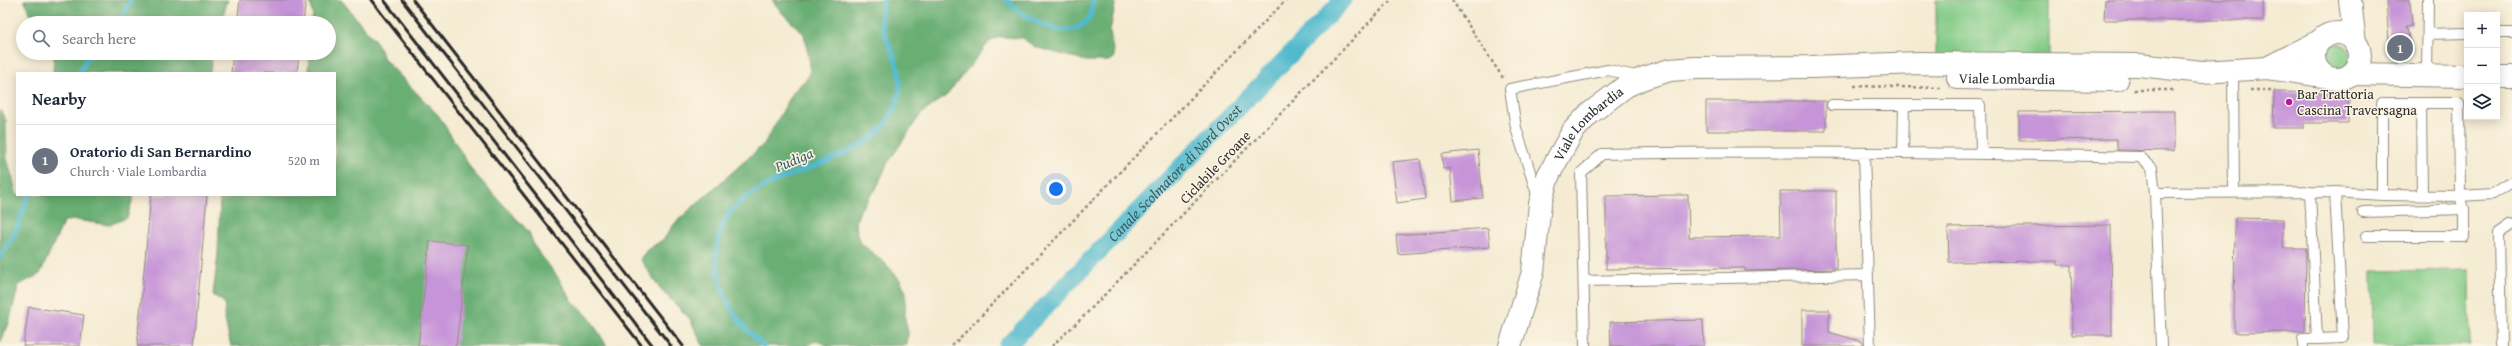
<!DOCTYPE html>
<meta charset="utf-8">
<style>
:root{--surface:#fff;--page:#f2f2f3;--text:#1f2937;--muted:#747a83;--line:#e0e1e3;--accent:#ea580c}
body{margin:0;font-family:"Gentium Book Plus",serif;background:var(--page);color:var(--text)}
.controls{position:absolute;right:12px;top:12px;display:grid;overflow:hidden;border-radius:0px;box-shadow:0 2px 10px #0003}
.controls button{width:36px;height:36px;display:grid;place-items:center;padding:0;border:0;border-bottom:1px solid var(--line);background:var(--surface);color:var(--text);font:20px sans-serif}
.you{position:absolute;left:1056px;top:189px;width:14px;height:14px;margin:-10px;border:3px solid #fff;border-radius:50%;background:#1a73e8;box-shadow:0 0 0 6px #1a73e833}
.badge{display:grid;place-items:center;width:26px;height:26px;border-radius:50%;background:var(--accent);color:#fff;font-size:13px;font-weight:700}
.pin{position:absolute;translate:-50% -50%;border:2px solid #fff;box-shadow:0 1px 4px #0006}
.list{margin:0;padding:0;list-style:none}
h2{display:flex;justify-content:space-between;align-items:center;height:52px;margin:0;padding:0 16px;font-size:17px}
h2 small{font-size:13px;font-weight:400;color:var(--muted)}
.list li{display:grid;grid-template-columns:26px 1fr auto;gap:12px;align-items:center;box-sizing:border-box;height:72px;padding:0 16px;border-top:1px solid var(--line)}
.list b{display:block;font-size:15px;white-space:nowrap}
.list p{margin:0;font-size:13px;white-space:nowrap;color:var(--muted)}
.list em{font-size:13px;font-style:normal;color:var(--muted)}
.icon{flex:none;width:22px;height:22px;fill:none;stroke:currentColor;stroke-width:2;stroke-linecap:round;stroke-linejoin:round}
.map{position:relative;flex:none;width:2512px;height:346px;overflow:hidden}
.search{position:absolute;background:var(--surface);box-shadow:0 2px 10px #0003;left:16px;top:16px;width:320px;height:44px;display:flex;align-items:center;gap:10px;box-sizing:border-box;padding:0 14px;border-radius:22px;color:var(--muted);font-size:15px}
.panel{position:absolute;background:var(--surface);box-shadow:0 2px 10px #0003;left:16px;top:72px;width:320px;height:124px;border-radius:0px}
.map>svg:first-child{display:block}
.green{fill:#82ca86;stroke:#567a58}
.forest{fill:#69ae73;stroke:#4a6c4f}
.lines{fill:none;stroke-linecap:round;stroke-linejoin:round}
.stream{stroke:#50b9cd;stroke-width:5}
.canal{stroke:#50b9cd;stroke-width:18}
.building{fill:#c694d8}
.lane-casing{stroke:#908b7e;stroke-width:12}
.secondary-casing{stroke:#908b7e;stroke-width:24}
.path{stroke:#908b7e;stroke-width:2.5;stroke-dasharray:3 3;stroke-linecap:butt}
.lane{stroke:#fff;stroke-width:10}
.secondary{stroke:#fff;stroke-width:22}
.rail{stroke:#2b2b2b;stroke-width:3}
.poi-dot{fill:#b5179e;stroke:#fcf5e5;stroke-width:1.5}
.labels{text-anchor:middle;stroke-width:3;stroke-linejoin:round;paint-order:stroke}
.street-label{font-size:14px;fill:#2b2b2b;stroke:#fcf5e5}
.poi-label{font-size:14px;fill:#2b2b2b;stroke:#fcf5e5;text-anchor:start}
.water-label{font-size:15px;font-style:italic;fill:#385d64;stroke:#fcf5e5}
</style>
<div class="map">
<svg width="2512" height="346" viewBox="0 0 2512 346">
<rect width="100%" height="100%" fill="#fcf5e5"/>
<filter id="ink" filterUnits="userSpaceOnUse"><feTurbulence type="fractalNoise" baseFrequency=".025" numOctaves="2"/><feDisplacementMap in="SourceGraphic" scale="8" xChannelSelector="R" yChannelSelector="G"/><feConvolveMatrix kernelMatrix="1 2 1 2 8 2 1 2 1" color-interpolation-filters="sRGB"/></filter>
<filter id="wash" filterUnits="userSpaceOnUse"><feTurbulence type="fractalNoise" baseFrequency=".012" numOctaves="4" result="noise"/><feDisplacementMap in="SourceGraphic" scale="16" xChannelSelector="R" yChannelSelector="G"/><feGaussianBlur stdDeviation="0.9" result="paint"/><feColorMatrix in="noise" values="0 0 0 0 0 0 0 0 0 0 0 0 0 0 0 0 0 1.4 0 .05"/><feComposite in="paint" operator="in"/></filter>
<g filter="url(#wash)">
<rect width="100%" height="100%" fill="#f4ebd2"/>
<path class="green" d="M1936 0H2049V57L1936 56Z
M2323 57a14 14 0 1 1 28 0a14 14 0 1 1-28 0Z
M2469 270 2470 346H2373L2372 271Z"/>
<path class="forest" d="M24 0H228L221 23H35Z
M310 0H341L377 43 384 59 439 116 473 172 529 232 534 246 557 276 572 301 589 317 607 346H231L224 316 225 303 213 295 218 254 220 195H335V73H308L309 53H329V23H311L313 16Z
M772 0H1116L1110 31 1114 57 1109 61H1086L1035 47 1022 38 1000 37 989 42 947 95 921 114 887 164 876 189 860 210 856 222 857 235 860 242 886 264 900 280 906 292 905 319 908 332 907 345 827 346C820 341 813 339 808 346H703L690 319 661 290 640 259 647 250 664 239 675 223 764 144 794 91 809 76 810 63 804 34 782 13Z
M54 53H213L210 73H53Z
M0 110 6 120 7 158 17 195H134L127 218 109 225 76 220 64 221 40 274 19 285 8 326 0 343Z"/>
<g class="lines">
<path class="stream" d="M1006 0C1023 18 1069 46 1089 18 1092 14 1092 5 1093 0
M118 23 131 0
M79 73 90 53
M0 257 14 235 29 195
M764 346C738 324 721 299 717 265 706 163 854 181 890 117 921 63 869 40 884 0"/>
<path class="canal" id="s1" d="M1007 346 1343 0"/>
</g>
<g id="blocks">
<path class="building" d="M240 0H306L303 23H237Z
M2105 0H2263V20H2104Z
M2386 0H2410L2412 25 2406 26 2412 48 2406 55H2390Z
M233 53H299L297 73H231Z
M2274 92 2349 93 2348 123H2304V128H2273Z
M1706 101H1826V131H1706Z
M2174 111V151L2117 150V139L2019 140V112Z
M1478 150 1483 198 1453 201 1450 168 1443 169 1442 154Z
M1420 159 1425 199 1397 203 1392 162Z
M1780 191H1836V269L1745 271V268L1606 269V196L1688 195 1689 237 1781 236Z
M151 195H207L194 346H137Z
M2235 218 2283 219V248H2306L2305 332 2234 333Z
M2111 225 2112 335H2072L2071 265H2057V261L1949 262 1948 227Z
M1488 228 1490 247 1398 254 1396 235Z
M430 241 468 245 456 346H418Z
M29 307 84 315 80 346H23Z
M1802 310H1829V332L1863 342V346H1802Z
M1703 320 1704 346H1611L1610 322Z"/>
</g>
</g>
<g filter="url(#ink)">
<use href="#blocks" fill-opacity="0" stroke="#908b7e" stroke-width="1"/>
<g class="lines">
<g class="lane-casing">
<path id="lane" d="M2497 33H2512
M2428 34 2467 33
M2233 72 2234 192
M2427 74 2428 0
M1832 105H1980L1981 154
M1864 153 1870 346
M1903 153 1904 105
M2155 193 2335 192 2382 195 2460 196 2493 194 2512 182
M2382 195V103H2421
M1538 197 1516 128 1510 89 1608 70 1640 77
M2363 212 2464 209
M2366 236H2464V209L2460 196 2459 103H2421L2422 195
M1584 281 1868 275
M2317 339 2343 338 2335 192
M1585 346 1581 173 1602 154C1781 151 1960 153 2140 157L2152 168 2155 193 2161 346
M2303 346V339H2317L2310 192
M2501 346 2499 233 2512 224"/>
</g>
<g class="secondary-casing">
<g id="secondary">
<path d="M2350 0 2355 43"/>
<circle cx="2337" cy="56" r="23"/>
<path d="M2267 68 2318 42"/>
<path d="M2352 74 2467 76"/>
<path d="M2497 77H2512"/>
<path id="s2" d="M1958 78 2117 80"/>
<path id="s3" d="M1510 346 1533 272 1540 204 1548 176 1573 131 1589 114 1626 86 1644 78 1670 70 1695 68 1811 67 1919 63 2139 65 2202 72 2267 68 2323 76"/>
</g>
</g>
<path class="path" d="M1452 0 1503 78
M1854 86 1943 88
M2134 90H2175
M2250 90H2275
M952 346 1286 0
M1052 346 1082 318 1391 0"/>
<use href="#lane" class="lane"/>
<use href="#secondary" class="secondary"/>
<path class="rail" d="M371 0 642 346
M384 0 653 346
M402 0 671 346
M413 0 683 346"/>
</g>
</g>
<circle class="poi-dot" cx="2289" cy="102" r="4"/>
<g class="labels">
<g class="street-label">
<text dy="5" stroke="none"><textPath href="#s2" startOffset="49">Viale Lombardia</textPath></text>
<text dy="5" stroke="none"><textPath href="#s3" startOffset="242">Viale Lombardia</textPath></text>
<text transform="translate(1215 167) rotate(-46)" y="5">Ciclabile Groane</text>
</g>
<g class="poi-label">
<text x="2297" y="99">Bar Trattoria<tspan x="2297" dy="16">Cascina Traversagna</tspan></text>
</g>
<g class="water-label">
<text transform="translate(794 160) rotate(-23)" y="5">Pudiga</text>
<text dy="5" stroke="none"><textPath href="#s1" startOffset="241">Canale Scolmatore di Nord Ovest</textPath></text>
</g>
</g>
</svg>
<div class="controls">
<button>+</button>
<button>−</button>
<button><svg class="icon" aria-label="layers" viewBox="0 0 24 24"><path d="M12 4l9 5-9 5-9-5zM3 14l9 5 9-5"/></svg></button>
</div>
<div class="you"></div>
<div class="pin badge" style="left:2400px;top:48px;background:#6b7280">1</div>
<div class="search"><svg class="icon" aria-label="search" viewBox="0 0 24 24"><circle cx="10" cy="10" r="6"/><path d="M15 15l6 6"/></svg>Search here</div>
<section class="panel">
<h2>Nearby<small></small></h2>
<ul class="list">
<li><span class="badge" style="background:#6b7280">1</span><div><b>Oratorio di San Bernardino</b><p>Church · Viale Lombardia</p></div><em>520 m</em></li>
</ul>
</section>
</div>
